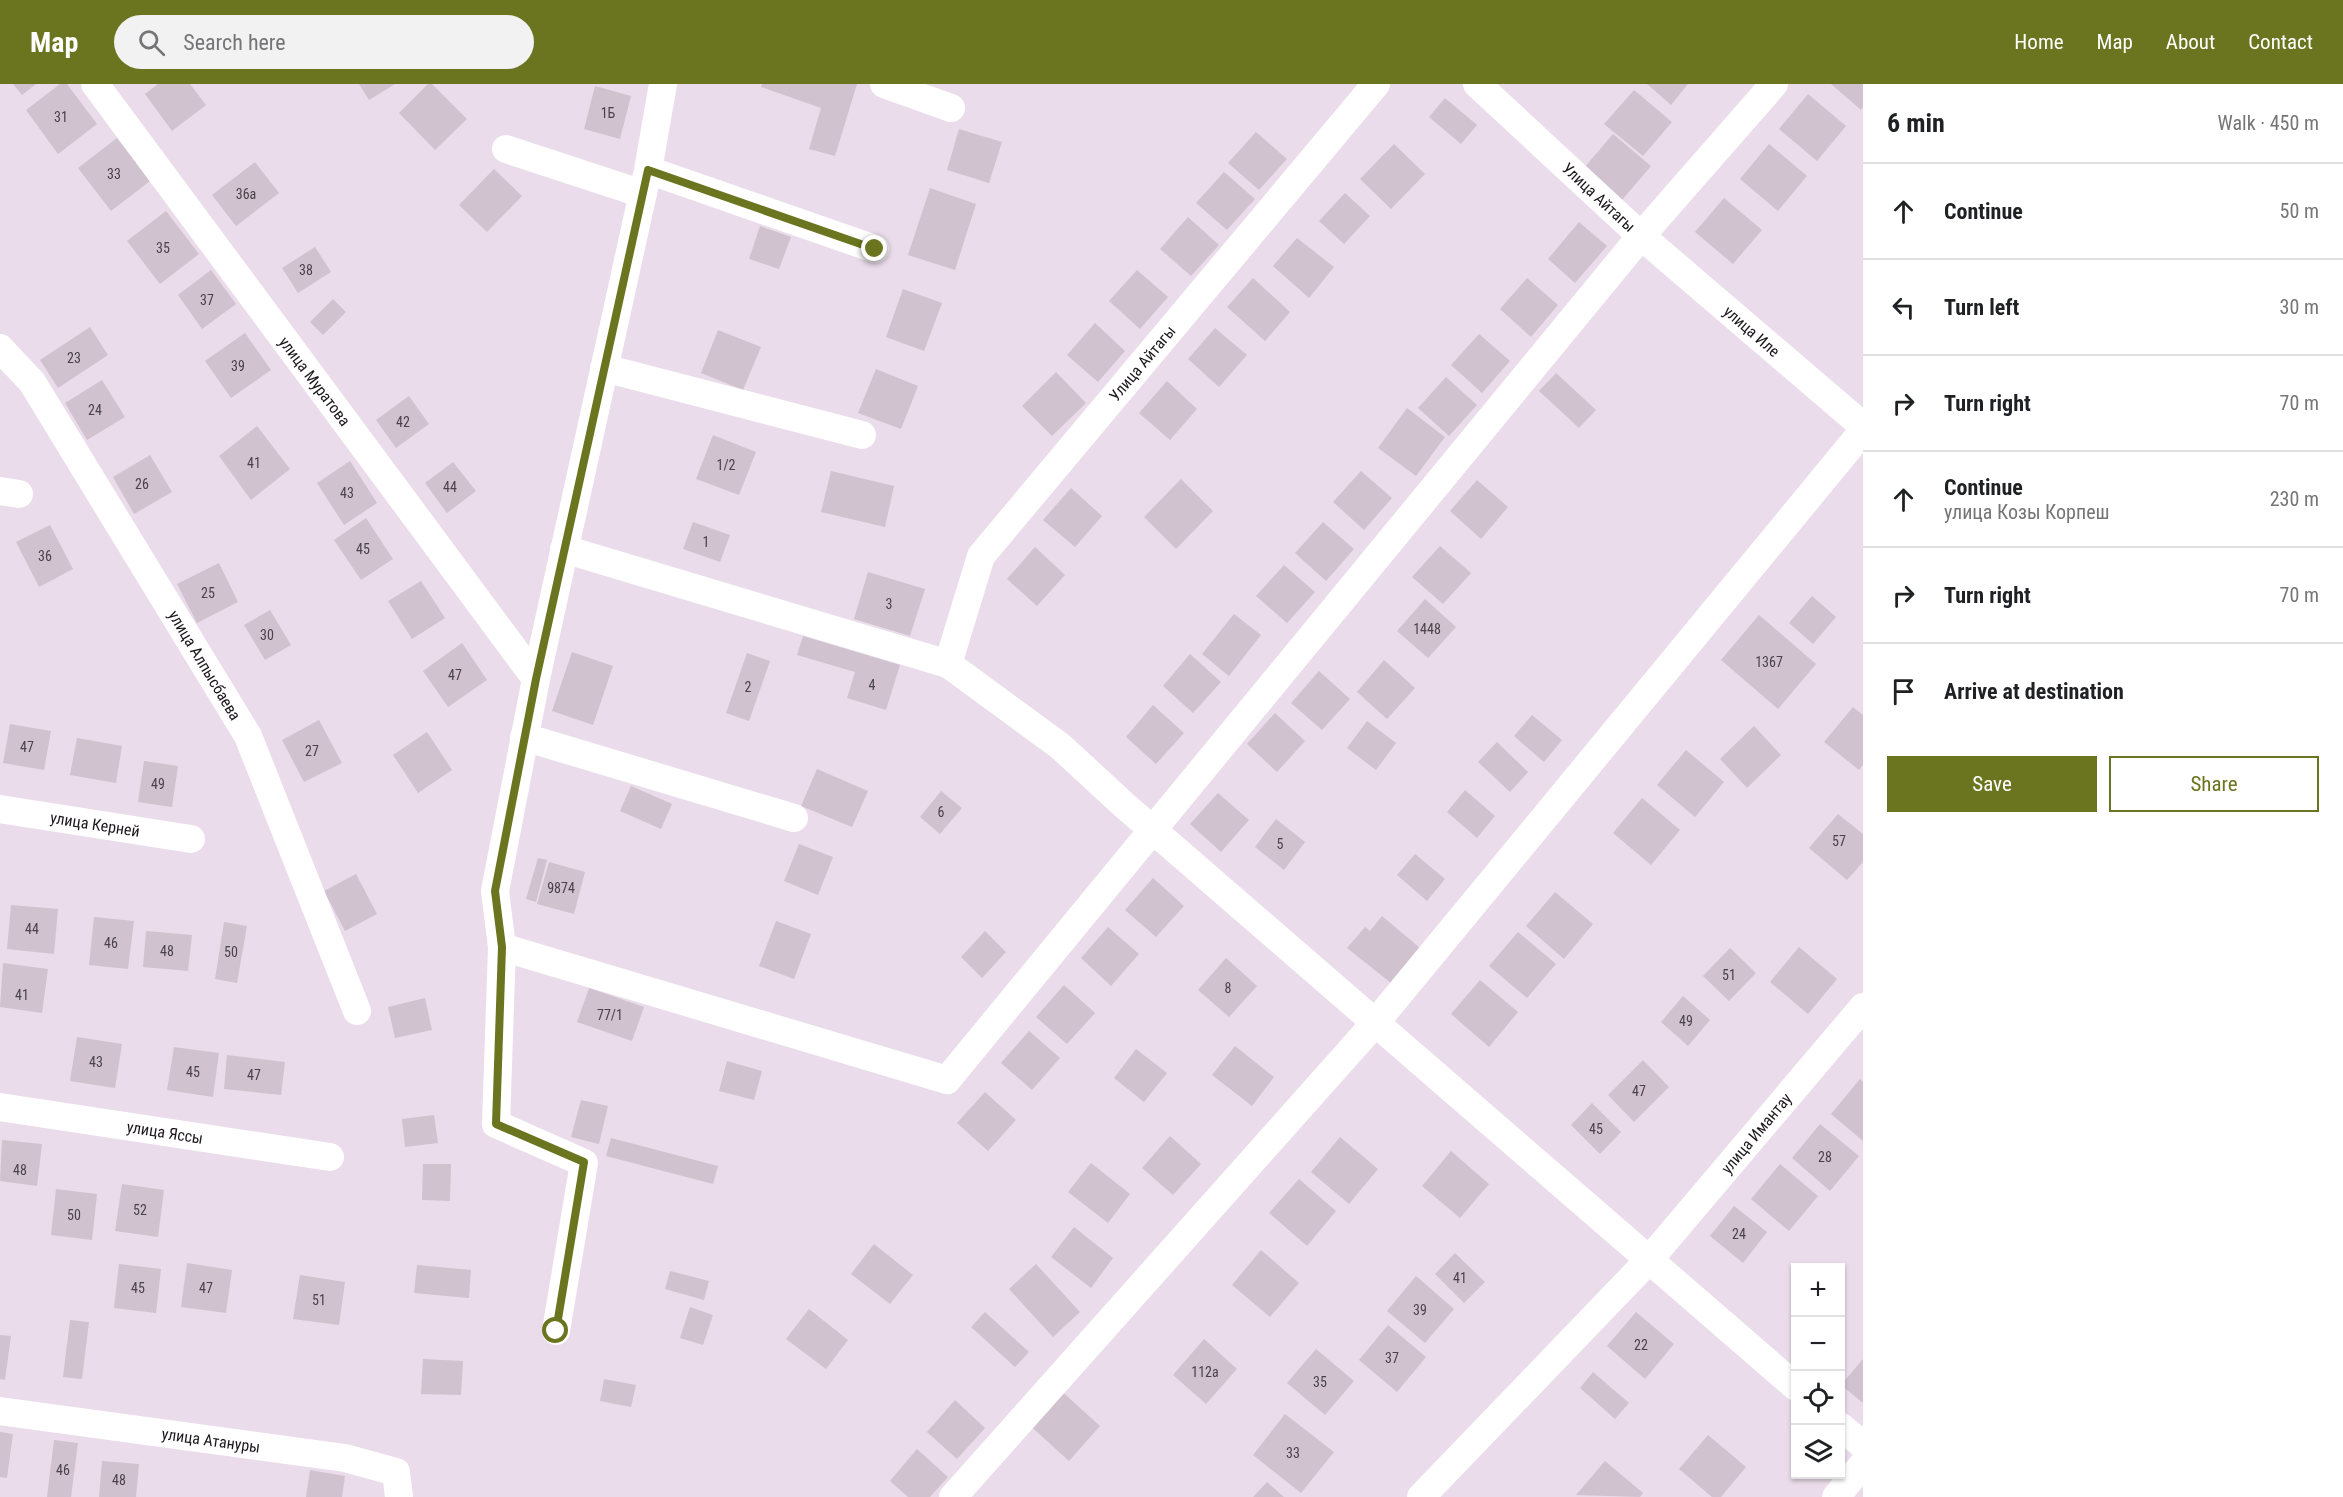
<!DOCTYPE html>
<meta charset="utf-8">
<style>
:root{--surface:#fff;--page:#f2f2f2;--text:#202124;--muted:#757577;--line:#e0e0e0;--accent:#6b7520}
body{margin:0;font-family:"Roboto Condensed",sans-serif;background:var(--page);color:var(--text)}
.controls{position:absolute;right:18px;bottom:18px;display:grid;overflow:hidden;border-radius:0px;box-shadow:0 2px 4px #0004}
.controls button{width:54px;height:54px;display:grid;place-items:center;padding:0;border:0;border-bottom:2px solid var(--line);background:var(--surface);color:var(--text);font:30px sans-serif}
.stop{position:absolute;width:18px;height:18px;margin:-14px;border:4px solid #6b7520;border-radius:50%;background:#fff}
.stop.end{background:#6b7520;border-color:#fff;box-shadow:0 2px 6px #0008}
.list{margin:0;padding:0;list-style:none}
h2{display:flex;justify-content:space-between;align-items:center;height:78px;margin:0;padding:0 24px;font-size:26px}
h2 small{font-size:20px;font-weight:400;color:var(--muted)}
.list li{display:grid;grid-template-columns:39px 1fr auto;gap:18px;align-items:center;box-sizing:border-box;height:96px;padding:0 24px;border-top:2px solid var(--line)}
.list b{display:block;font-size:22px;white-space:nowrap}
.list p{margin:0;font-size:20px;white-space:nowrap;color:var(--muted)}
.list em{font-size:20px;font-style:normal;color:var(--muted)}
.actions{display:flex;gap:12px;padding:18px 24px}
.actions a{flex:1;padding:14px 0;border:2px solid var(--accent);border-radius:0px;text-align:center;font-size:21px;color:var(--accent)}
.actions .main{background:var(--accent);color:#fff}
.icon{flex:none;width:33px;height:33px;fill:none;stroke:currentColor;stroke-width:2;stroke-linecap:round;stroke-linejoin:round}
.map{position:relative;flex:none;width:1863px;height:1413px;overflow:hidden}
header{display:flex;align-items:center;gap:36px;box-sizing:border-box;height:84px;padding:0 30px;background:var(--accent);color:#fff}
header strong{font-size:28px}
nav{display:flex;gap:33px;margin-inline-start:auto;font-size:21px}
.search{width:420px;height:54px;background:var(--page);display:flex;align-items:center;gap:15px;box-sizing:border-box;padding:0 21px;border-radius:33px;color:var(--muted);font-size:22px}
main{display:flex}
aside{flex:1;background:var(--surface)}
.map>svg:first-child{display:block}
.building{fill:#d0c2cf}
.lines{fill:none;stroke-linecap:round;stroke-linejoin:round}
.minor{stroke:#fff;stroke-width:28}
.route{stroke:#6b7520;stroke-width:8}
.labels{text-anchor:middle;stroke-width:6;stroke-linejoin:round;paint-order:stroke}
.number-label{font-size:14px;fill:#494249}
.street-label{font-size:16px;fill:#1c171c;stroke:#fff}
</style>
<header>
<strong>Map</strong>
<div class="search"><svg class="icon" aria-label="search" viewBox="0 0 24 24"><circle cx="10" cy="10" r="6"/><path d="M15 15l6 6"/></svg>Search here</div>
<nav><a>Home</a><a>Map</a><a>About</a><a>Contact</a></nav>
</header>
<main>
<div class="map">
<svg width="1863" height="1413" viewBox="0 0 1863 1413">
<rect width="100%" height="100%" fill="#eadcea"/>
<path class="building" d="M13 0H36L22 11Z
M60 0H67L97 40 58 70 26 26Z
M158 0H190L206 21 172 47 145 10Z
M359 0H395L369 16Z
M428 0H432L467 35 435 66 399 29Z
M762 0H857L835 72 809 65 821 24 761 3Z
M1647 0H1688L1671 21Z
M1831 0H1863V23L1861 26Z
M595 2 631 12 620 55 584 45Z
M1634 6 1672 38 1643 72 1604 40Z
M1808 10 1846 42 1817 77 1779 45Z
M1445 14 1477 41 1461 60 1429 33Z
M959 45 1002 58 989 99 947 86Z
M1256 48 1287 75 1259 106 1228 79Z
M1613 50 1651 82 1622 116 1584 84Z
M117 54 150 97 111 127 78 84Z
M1394 60 1425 90 1391 125 1360 95Z
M1769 60 1807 92 1778 127 1740 95Z
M255 78 279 109 236 142 212 111Z
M494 85 522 112 487 148 459 121Z
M1224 88 1255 115 1227 146 1196 119Z
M930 104 976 120 955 186 908 171Z
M1345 109 1370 132 1344 160 1319 137Z
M1724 114 1762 146 1733 180 1695 148Z
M166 127 199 170 160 200 127 157Z
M1188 133 1219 161 1191 192 1160 165Z
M1579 138 1607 162 1575 199 1548 175Z
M760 142 791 153 779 185 749 175Z
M1297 154 1334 183 1309 214 1273 182Z
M315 163 331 188 298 209 282 184Z
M211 186 236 220 202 245 178 211Z
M1137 186 1168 213 1140 245 1109 217Z
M1253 194 1290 228 1265 257 1227 223Z
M1527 194 1558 221 1531 253 1500 225Z
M903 205 942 219 924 267 886 253Z
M333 215 346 228 323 251 310 238Z
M1095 239 1125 267 1098 298 1067 271Z
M90 243 108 271 58 304 40 276Z
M1215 244 1247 271 1219 303 1188 275Z
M718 246 761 263 743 306 701 289Z
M245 249 271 286 231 314 205 277Z
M1479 250 1510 277 1482 309 1451 281Z
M876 285 918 302 901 345 858 329Z
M1056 288 1086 319 1052 352 1022 322Z
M1556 289 1596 326 1579 344 1539 307Z
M1446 293 1477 321 1449 352 1418 324Z
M102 296 125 333 87 356 65 319Z
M1167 297 1197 325 1170 356 1139 329Z
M409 312 429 340 396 364 376 336Z
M1407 324 1445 353 1416 392 1378 364Z
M257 342 290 385 251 416 219 372Z
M713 351 756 368 739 411 696 395Z
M150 371 172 408 134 430 113 393Z
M350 377 377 419 344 441 317 399Z
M453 378 476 407 447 429 425 399Z
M831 387 894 402 885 443 821 428Z
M1361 387 1392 414 1364 446 1333 418Z
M1181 395 1213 427 1176 465 1144 433Z
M1477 396 1508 423 1481 455 1450 427Z
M1071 404 1102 432 1075 463 1043 436Z
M366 434 393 475 361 496 334 456Z
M693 438 730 451 720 478 683 465Z
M1323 438 1354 465 1326 497 1295 469Z
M50 441 73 485 39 503 16 458Z
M1440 462 1471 489 1443 520 1412 493Z
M1035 463 1065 491 1037 522 1007 495Z
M219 479 238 518 197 539 177 500Z
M1284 481 1315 508 1287 539 1256 512Z
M868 488 925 505 910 552 854 535Z
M421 497 445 534 412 555 388 517Z
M1812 512 1836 533 1813 560 1789 539Z
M1425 515 1456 543 1428 574 1397 547Z
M270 526 291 561 265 576 244 541Z
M1234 530 1261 551 1229 592 1202 570Z
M1759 531 1816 580 1778 625 1721 576Z
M803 552 900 581 886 626 847 614 855 588 797 571Z
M462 559 487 596 448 623 423 587Z
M572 568 613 582 593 641 552 627Z
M747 569 770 577 749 637 726 629Z
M1190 570 1221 598 1193 629 1163 602Z
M1384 576 1415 604 1387 635 1357 608Z
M1319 587 1350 615 1322 646 1291 619Z
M1153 621 1184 649 1156 680 1126 653Z
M1853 623 1863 631V681L1859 686 1824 658Z
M1275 629 1305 657 1277 688 1247 660Z
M1532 631 1562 656 1544 678 1514 652Z
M319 636 342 679 304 698 282 656Z
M1367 637 1396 659 1376 686 1347 664Z
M10 640 51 647 44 686 3 679Z
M1754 642 1781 671 1747 704 1720 675Z
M427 648 452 686 418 709 393 671Z
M77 654 122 662 116 699 70 691Z
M1497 658 1528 688 1510 708 1478 678Z
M1686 666 1724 698 1695 733 1657 701Z
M144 677 178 682 172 723 138 718Z
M817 685 868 707 852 743 801 722Z
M631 702 672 720 661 745 620 727Z
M1465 706 1495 732 1477 754 1447 728Z
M941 707 962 724 940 750 920 733Z
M1218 709 1249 736 1221 768 1190 740Z
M1642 714 1680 746 1651 781 1613 749Z
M1838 730 1863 750V778L1847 796 1809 764Z
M1276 735 1305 758 1284 786 1255 763Z
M799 760 833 773 818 811 784 797Z
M1415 770 1445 795 1427 817 1397 791Z
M538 774 547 776 536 818 526 815Z
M549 778 585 788 574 830 537 820Z
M356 790 377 830 345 847 324 807Z
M1153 794 1184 822 1156 853 1125 826Z
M1555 808 1593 840 1564 875 1526 842Z
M11 821 58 825 54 870 7 865Z
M1382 832 1420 864 1391 899 1347 864 1365 843 1370 847Z
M94 833 134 837 128 885 89 881Z
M776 837 811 850 794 895 759 882Z
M224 838 247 842 237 899 215 895Z
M1108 843 1139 870 1111 902 1081 874Z
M146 847 192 851 188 887 143 883Z
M985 847 1006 868 982 894 961 873Z
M1518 848 1556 880 1527 914 1489 882Z
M1799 863 1837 895 1808 930 1770 898Z
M1730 864 1756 889 1729 917 1703 892Z
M1226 874 1257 902 1229 933 1198 906Z
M3 879 48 885 42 929 0 923Z
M1480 896 1518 928 1489 963 1451 930Z
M1064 901 1095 929 1067 960 1036 933Z
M589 904 644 923 632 957 577 938Z
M1683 912 1710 936 1688 962 1661 938Z
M425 914 432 946 395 954 388 923Z
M1029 947 1060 974 1032 1006 1001 979Z
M77 953 122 960 115 1004 70 997Z
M1235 962 1274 993 1252 1022 1212 991Z
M174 963 219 969 213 1013 167 1006Z
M1136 965 1167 989 1144 1018 1114 994Z
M227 971 285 978 281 1011 224 1005Z
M1643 976 1669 1003 1634 1038 1608 1011Z
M727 977 762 987 754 1016 719 1007Z
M1860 995 1863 998V1057L1831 1030Z
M985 1008 1016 1036 988 1067 957 1039Z
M581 1016 608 1022 599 1060 571 1053Z
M1592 1019 1621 1048 1600 1070 1571 1041Z
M434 1031 438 1059 405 1063 402 1035Z
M1820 1040 1859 1072 1830 1107 1792 1074Z
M1170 1052 1201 1080 1173 1111 1142 1084Z
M1340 1053 1378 1085 1349 1120 1311 1088Z
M611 1054 718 1082 713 1100 606 1072Z
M2 1056 42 1060 37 1102 0 1097Z
M1451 1067 1489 1100 1460 1134 1422 1102Z
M1091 1079 1130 1110 1108 1139 1068 1108Z
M423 1080H451L450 1117 422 1116Z
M1780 1080 1818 1112 1789 1147 1751 1115Z
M1299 1095 1336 1127 1307 1162 1269 1129Z
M122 1100 164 1106 158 1153 115 1147Z
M56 1105 97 1110 92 1156 51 1151Z
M1734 1122 1767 1148 1743 1179 1710 1152Z
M1074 1143 1113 1174 1091 1204 1051 1173Z
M874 1160 913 1191 890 1220 851 1190Z
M1261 1166 1299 1199 1270 1233 1232 1201Z
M1455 1169 1485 1198 1464 1219 1435 1190Z
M187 1179 232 1186 226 1229 181 1223Z
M119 1180 161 1185 156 1229 114 1224Z
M1036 1180 1080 1228 1053 1253 1009 1205Z
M417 1181 471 1186 469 1214 414 1209Z
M670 1187 709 1197 704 1216 665 1205Z
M300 1191 345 1198 339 1241 293 1235Z
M1416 1192 1454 1225 1425 1259 1387 1227Z
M690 1223 713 1231 703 1261 680 1254Z
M809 1225 848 1256 826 1285 786 1255Z
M985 1228 1029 1268 1015 1283 971 1243Z
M1636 1228 1674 1260 1645 1295 1607 1262Z
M70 1236 89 1238 82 1295 63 1293Z
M1388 1241 1426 1273 1397 1308 1359 1276Z
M0 1251 11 1252 5 1296 0 1295Z
M1204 1255 1237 1285 1206 1320 1173 1291Z
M1316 1265 1354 1297 1325 1331 1287 1299Z
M423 1275 463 1277 461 1311 421 1310Z
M1863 1275V1319L1841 1301Z
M1593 1288 1629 1319 1615 1335 1580 1304Z
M604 1295 636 1301 631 1323 600 1317Z
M1058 1304 1100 1342 1069 1377 1026 1338Z
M955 1316 985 1344 957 1375 927 1348Z
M1285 1330 1334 1368 1301 1409 1253 1371Z
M0 1348 13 1350 7 1394 0 1393Z
M1708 1351 1746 1383 1721 1413H1712L1679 1385Z
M54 1356 78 1359 71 1413H47Z
M917 1365 948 1393 930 1413H908L890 1397Z
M102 1377 139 1380 136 1413H99Z
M1605 1377 1643 1409 1640 1413 1576 1411Z
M310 1386 345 1392 342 1413H306Z
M1267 1398 1284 1413H1253Z"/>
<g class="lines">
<path class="minor" d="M95 0 536 595
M663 0 648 86 536 595 495 807 502 863 947 996 1641 152 1774 0
M884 0 951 24
M1477 0 1641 152 1863 342
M506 65 643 110
M648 86 875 165
M0 264 32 298 248 652 357 927
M604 284 862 351
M0 407 19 410
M564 465 948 580 1060 662 1124 721 1796 1303
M948 580 981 472 1376 0
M524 653 794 734
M0 725 191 755
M502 863 496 1040 584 1079 556 1247
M0 1023 330 1073
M0 1327 345 1374 396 1388 399 1413
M1840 1342 1863 1361
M953 1413 1376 938 1863 347
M1421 1413 1649 1176 1863 923
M1836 1413 1863 1380"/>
</g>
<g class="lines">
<path class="route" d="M556 1247 584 1078 496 1040 502 863 495 807 536 595 648 86 875 165"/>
</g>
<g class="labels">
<g class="number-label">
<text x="608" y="34">1Б</text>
<text x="61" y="38">31</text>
<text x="114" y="95">33</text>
<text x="246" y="115">36а</text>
<text x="163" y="169">35</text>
<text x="306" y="191">38</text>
<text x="207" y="221">37</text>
<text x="74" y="279">23</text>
<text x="238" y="287">39</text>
<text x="95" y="331">24</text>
<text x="403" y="343">42</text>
<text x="254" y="384">41</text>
<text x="726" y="386">1/2</text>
<text x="142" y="405">26</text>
<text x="450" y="408">44</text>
<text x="347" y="414">43</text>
<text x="706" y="463">1</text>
<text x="363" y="470">45</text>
<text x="45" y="477">36</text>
<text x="208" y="514">25</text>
<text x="889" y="525">3</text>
<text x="1427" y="550">1448</text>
<text x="267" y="556">30</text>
<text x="1769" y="583">1367</text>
<text x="455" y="596">47</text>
<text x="872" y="606">4</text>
<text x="748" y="608">2</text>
<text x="27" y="668">47</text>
<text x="312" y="672">27</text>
<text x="158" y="705">49</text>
<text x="941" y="733">6</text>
<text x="1839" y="762">57</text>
<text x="1280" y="765">5</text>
<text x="561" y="809">9874</text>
<text x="32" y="850">44</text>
<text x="111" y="864">46</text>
<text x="167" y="872">48</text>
<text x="231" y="873">50</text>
<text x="1729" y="896">51</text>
<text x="1228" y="909">8</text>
<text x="22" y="916">41</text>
<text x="610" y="936">77/1</text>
<text x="1686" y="942">49</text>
<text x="96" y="983">43</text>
<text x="193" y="993">45</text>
<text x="254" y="996">47</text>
<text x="1639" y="1012">47</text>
<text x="1596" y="1050">45</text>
<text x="1825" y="1078">28</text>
<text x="20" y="1091">48</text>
<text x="140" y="1131">52</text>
<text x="74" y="1136">50</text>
<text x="1739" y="1155">24</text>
<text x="1460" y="1199">41</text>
<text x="138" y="1209">45</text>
<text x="206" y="1209">47</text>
<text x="319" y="1221">51</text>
<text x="1420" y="1231">39</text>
<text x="1641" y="1266">22</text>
<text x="1392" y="1279">37</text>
<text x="1205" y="1293">112а</text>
<text x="1320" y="1303">35</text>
<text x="1293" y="1374">33</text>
<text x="63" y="1391">46</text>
<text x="119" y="1401">48</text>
</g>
<g class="street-label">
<text transform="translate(1599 113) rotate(43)" y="6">Улица Айтагы</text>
<text transform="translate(1752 247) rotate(41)" y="6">улица Иле</text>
<text transform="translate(1142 279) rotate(-50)" y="6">Улица Айтагы</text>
<text transform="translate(315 297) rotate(53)" y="6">улица Муратова</text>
<text transform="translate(205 581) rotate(59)" y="6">улица Алпысбаева</text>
<text transform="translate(95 740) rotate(9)" y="6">улица Керней</text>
<text transform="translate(165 1048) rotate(9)" y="6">улица Яссы</text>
<text transform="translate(1756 1049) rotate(-50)" y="6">улица Имантау</text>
<text transform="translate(211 1356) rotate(8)" y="6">улица Атануры</text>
</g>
</g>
</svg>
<div class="controls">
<button>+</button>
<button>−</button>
<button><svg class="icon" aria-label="locate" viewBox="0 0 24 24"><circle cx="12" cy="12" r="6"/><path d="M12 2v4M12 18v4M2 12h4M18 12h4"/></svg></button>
<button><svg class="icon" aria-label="layers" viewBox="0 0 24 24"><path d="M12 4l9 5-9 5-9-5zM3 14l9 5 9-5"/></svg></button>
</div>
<div class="stop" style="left:556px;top:1247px"></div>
<div class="stop end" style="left:875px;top:165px"></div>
</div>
<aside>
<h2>6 min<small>Walk · 450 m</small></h2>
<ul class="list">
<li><svg class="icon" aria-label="ahead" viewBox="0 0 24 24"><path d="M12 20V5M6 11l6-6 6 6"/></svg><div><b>Continue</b></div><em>50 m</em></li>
<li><svg class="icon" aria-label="left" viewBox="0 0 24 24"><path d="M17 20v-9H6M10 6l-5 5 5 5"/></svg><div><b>Turn left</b></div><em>30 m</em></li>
<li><svg class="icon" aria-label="right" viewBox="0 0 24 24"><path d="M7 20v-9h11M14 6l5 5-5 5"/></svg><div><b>Turn right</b></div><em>70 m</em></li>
<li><svg class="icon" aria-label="ahead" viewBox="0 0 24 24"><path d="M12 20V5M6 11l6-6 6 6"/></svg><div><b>Continue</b><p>улица Козы Корпеш</p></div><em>230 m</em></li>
<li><svg class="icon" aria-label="right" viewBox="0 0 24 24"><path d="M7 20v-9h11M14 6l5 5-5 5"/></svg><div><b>Turn right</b></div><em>70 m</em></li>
<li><svg class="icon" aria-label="arrive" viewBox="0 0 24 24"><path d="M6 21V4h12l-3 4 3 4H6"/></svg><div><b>Arrive at destination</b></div></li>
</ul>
<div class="actions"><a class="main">Save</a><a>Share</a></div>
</aside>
</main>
